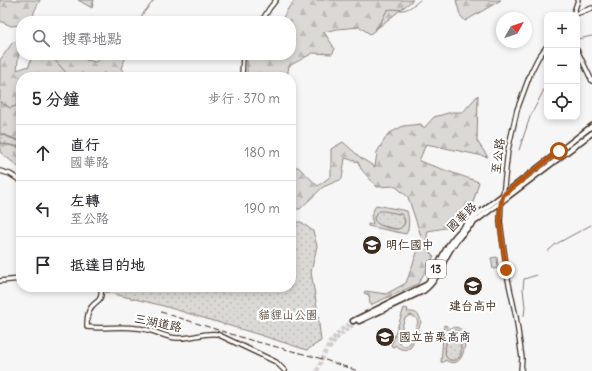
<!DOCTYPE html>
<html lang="zh-TW">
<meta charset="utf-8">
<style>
:root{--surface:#fff;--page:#f7f7f7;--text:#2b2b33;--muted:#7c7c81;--line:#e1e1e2}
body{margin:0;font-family:Delius,"LXGW WenKai TC",sans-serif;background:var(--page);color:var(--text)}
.controls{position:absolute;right:12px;top:12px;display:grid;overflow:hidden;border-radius:8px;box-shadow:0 2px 6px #0003}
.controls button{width:36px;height:36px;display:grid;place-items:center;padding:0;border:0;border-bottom:1px solid var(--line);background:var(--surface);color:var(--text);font:20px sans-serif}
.compass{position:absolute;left:496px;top:12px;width:36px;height:36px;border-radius:50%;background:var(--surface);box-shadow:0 2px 6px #0003;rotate:50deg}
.stop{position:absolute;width:12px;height:12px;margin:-9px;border:3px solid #b45309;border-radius:50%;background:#fff}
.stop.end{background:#b45309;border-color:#fff;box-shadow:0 1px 4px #0008}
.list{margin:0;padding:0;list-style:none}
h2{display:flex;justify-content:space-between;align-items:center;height:52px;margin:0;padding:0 16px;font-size:17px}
h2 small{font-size:13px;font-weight:400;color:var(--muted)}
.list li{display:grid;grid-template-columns:26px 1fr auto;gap:12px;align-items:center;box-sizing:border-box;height:56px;padding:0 16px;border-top:1px solid var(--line)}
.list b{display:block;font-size:15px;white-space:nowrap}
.list p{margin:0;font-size:13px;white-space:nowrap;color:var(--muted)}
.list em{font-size:13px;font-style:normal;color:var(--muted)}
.icon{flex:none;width:22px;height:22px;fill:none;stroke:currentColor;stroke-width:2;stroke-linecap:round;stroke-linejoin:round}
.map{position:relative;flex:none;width:592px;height:371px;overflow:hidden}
.search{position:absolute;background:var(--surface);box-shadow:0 2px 6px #0003;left:16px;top:16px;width:280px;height:44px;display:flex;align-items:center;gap:10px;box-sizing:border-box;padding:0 14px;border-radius:16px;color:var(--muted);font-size:15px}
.panel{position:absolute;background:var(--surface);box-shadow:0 2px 6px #0003;left:16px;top:72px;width:280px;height:220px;border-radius:16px}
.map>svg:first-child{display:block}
.grass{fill:url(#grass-dots);stroke:#8b827a}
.forest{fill:url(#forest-firs);stroke:#8b827a}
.pitch{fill:#dbd9d6;stroke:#8b827a;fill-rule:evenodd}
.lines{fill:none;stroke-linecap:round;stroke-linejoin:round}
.stream{stroke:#847972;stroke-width:1}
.primary-tunnel{stroke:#d1cdcb;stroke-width:4;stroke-dasharray:4 2;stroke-linecap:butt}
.secondary-casing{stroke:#3b2a1e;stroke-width:6}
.primary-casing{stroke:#3b2a1e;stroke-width:7}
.secondary{stroke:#fff;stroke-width:3.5}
.primary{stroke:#fff;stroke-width:4}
.rail{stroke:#3b2a1e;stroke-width:1;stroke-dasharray:6 3;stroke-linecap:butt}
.route{stroke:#b45309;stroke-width:5}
.labels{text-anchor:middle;stroke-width:4;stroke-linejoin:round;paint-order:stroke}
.shield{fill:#fff;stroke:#766a62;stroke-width:1}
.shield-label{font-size:11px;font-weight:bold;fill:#3b2a1e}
.street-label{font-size:12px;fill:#3b2a1e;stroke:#fff}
.poi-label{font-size:12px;fill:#3b2a1e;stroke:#fff;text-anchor:start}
.park-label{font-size:12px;fill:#63564c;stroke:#fff}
</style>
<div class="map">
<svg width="592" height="371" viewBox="0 0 592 371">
<defs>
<pattern id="grass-dots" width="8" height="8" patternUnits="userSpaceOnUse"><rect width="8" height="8" fill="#dbd9d6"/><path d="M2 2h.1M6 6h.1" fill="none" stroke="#bdbab7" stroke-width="1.8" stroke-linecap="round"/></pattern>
<pattern id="forest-firs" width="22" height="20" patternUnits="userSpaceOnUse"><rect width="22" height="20" fill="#dbd9d6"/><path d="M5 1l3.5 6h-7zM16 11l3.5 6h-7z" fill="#bdbab7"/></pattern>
</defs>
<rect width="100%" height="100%" fill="#f7f6f6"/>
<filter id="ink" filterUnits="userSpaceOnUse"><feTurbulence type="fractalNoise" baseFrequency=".025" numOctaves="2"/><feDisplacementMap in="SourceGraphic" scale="8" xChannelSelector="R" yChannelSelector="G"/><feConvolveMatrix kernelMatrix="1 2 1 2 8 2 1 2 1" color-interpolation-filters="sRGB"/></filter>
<g filter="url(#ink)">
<path class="grass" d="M0 134 21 142V147L0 143Z
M383 210 401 214C406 218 406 228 398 229 395 229 391 228 388 227 379 226 368 221 378 211Z
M291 222H301L313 231 317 246 311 272 317 307 321 341 307 350 257 334 160 305 105 292 103 287H291Z
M497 257 498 268 493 269 491 258Z
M452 330C463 329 462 337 461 345 461 349 462 354 459 358 457 360 454 361 450 360 441 357 447 341 448 334Z"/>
<path class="forest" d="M0 0H40L34 12 33 21H21V25L11 26 0 21Z
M78 0H94L92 8Z
M295 0H413L370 34 360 27 337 29 324 32 335 49 332 54 313 53 289 66 287 77H247V58L248 55H291V21H281L289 7Z
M456 0H501L465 21 460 15Z
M20 40 17 70 29 66 32 55H83L86 60 96 62 103 55H127L121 68 126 77H21V141L2 134 0 133V60L13 42Z
M478 95 477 141 488 157 426 144 419 161 479 182 472 206 451 227 428 231 425 247 434 256 418 284 370 305 369 295 364 293 365 291 386 294 406 283 422 239 408 197 395 186 377 187 361 169 358 162 345 158 342 179 323 187 300 209H291V167H298L318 186 331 176V149L343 142 361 158 375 167 377 152 388 134 403 126 421 124 424 128 434 117 452 112H463Z
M0 143 21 148V169L0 152Z"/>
<path class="pitch" d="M376 205 407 211C409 218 410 228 406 234L368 226V224H373L371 216ZM380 211H384L401 214C403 216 405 219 405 222 404 225 402 228 398 229 390 230 362 222 380 211Z
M404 308 408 309 407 312C415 311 420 314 421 322L411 347C405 351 400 350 395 345L394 347 391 346ZM411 315 416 318 418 322 410 343 408 345 405 346H402L400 344 398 339 405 318Z
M444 325 447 326V330C454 325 461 327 465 334 466 346 463 371 445 360L444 362H441ZM452 330C463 329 462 337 461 345 461 349 462 354 459 358 457 360 454 361 450 360 441 357 447 341 448 334Z"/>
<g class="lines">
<path class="stream" d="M141 21 142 15 154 0
M375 29 380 24 387 10C394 8 397 10 403 10 410 9 415 4 420 0
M578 39 592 36
M53 55 52 57 70 77
M0 102 10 108 16 106 21 86
M519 150 530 117 547 84
M548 251 556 244 591 225
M524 316 525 307 523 289 524 279 537 275"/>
<path class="primary-tunnel" d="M329 349 339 336 354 324
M317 371 330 342 341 330 353 321"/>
<g class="secondary-casing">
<path id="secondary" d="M573 15 592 8
M573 15 578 0
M262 21 269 9 276 0
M577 50 592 81
M241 77 242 76 243 55
M0 171 10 174 21 181
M0 281 21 279
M101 287C103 305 94 299 89 311 87 316 87 322 87 327 103 329 120 326 136 328 140 328 144 329 148 330 158 332 167 338 178 338 191 339 204 332 217 334L276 362 285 371
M521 371 522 358 516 317 506 270V265L500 222 501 202 503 195 508 150 517 110 531 72 538 58 547 46"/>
</g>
<g class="primary-casing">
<path id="primary" d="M353 321 426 285C436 273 440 259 448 246 455 235 464 227 473 218L592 126
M359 321 423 291C438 281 442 261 452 247 458 238 465 230 473 223L592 133"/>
</g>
<use href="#secondary" class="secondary"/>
<use href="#primary" class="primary"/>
<path class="rail" d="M161 312 250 340 319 358 358 371"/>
</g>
</g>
<g class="lines" filter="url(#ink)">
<path class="route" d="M506 270V265C503 242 496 219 503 195L559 151"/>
</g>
<defs>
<g id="school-disc" transform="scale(1)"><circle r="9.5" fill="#3b2a1e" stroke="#fff"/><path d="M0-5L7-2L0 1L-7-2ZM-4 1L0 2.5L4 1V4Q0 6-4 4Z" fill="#fff"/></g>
</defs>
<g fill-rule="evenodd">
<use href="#school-disc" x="372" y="245"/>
<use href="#school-disc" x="473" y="286"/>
<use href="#school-disc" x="385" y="337"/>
</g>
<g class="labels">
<rect class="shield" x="426" y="260" width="20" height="18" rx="3"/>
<g class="shield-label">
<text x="436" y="273">13</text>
</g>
<g class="street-label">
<text transform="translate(498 156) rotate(-82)" y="4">至公路</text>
<text transform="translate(462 217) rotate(-44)" y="4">國華路</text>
<text transform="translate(158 323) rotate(11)" y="4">三湖道路</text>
</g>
<g class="poi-label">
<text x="386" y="249">明仁國中</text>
<text x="473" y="310" text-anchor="middle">建台高中</text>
<text x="399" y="341">國立苗栗高商</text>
</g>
<g class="park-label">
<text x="288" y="319">貓貍山公園</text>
</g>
</g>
</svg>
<div class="controls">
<button>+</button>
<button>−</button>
<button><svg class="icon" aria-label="locate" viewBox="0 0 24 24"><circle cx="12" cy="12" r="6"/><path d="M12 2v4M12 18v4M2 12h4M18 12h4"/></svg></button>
</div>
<svg class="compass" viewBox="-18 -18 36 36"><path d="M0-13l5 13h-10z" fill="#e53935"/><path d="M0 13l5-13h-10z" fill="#7c7c81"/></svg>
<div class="stop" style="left:559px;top:151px"></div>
<div class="stop end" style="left:506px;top:270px"></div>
<div class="search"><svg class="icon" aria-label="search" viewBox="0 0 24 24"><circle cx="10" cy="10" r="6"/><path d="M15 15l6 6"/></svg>搜尋地點</div>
<section class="panel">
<h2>5 分鐘<small>步行 · 370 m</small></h2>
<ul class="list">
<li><svg class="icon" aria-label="ahead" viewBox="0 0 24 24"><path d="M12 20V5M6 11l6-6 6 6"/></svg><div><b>直行</b><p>國華路</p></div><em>180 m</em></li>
<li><svg class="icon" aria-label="left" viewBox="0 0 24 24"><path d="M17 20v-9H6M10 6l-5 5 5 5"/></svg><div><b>左轉</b><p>至公路</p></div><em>190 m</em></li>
<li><svg class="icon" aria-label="arrive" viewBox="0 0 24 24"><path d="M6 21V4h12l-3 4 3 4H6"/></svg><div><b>抵達目的地</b></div></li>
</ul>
</section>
</div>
